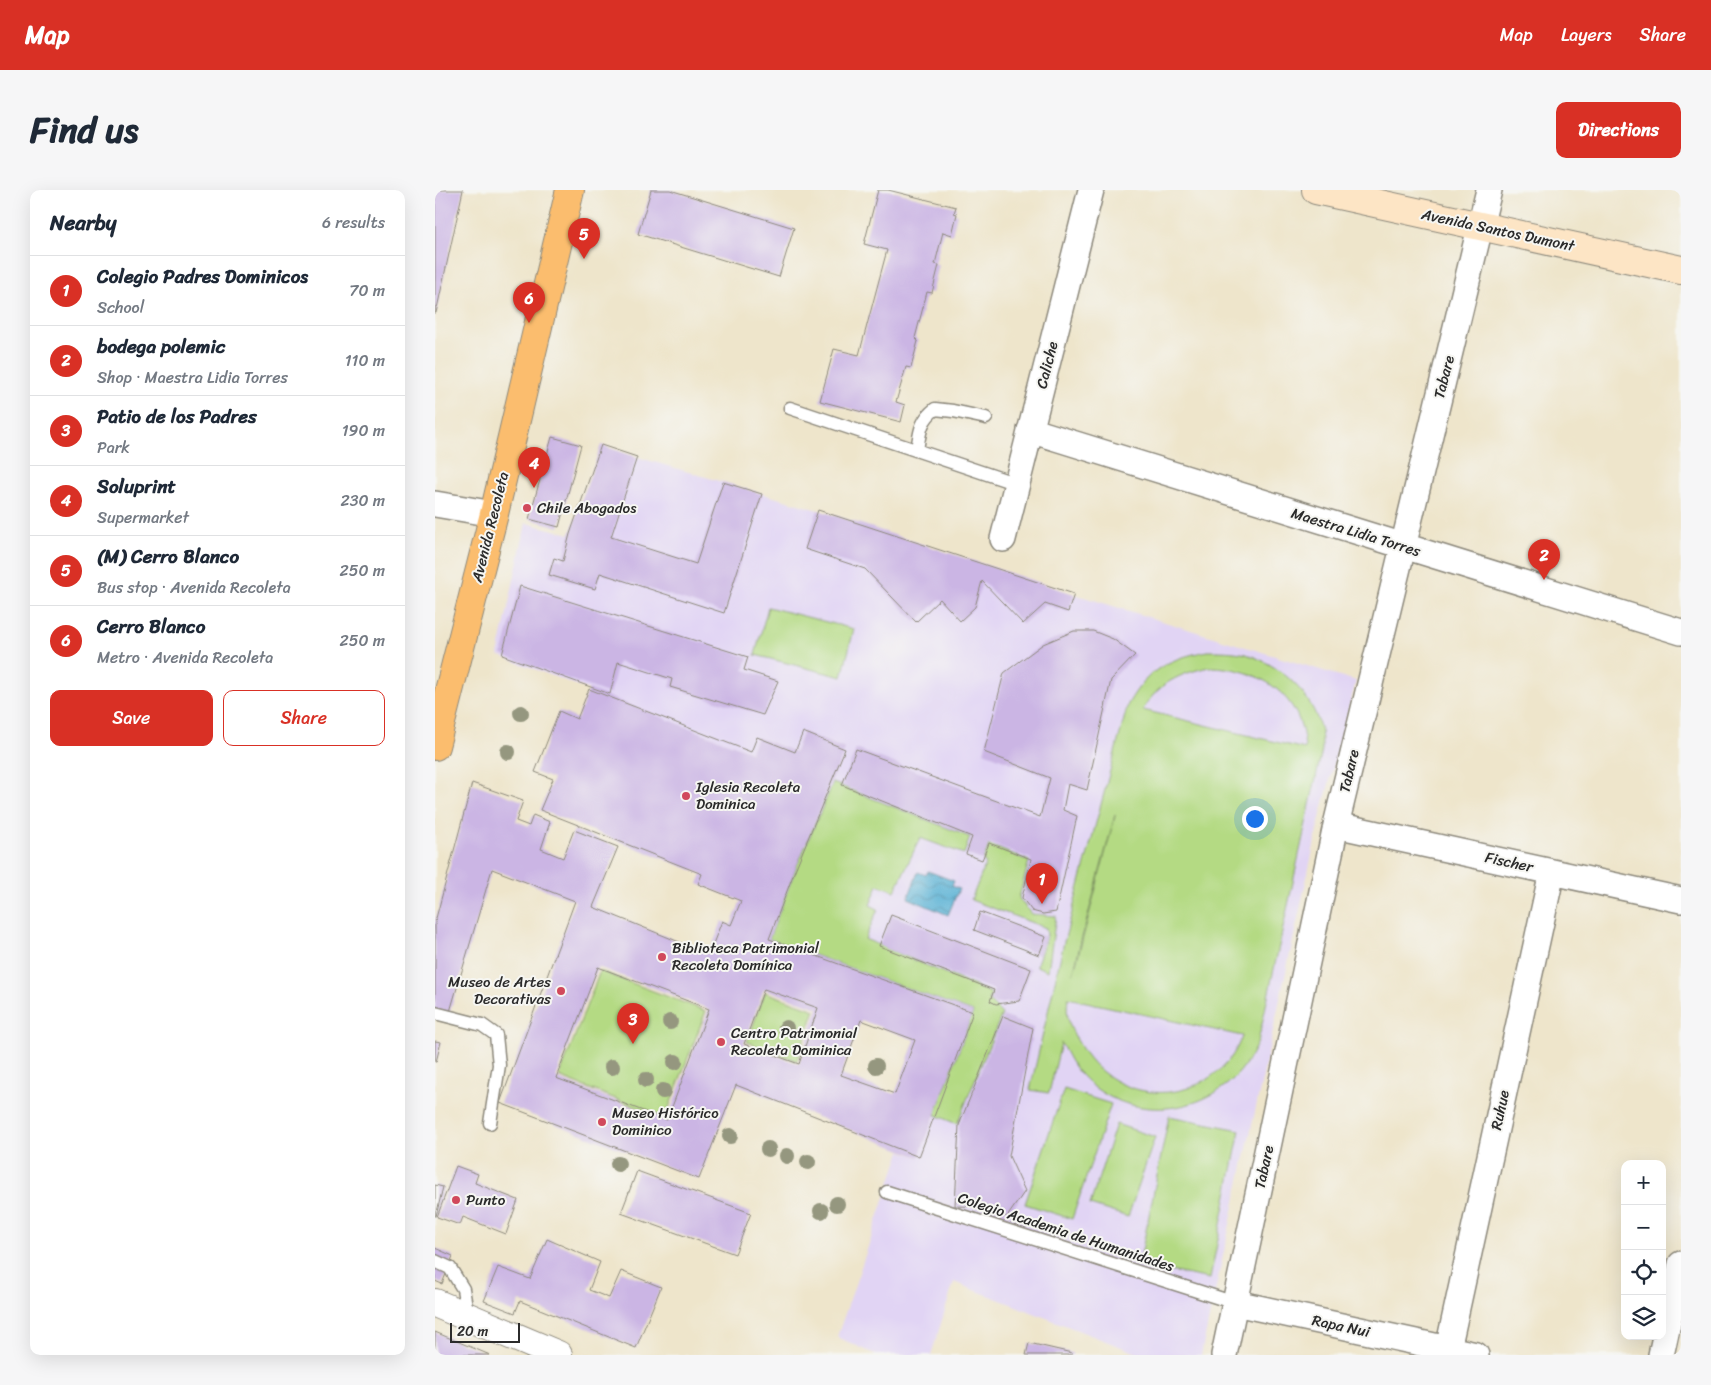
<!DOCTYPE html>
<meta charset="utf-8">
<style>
:root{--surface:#fff;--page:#f6f6f7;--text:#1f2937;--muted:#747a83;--line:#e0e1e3;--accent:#d93025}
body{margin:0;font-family:Sriracha,sans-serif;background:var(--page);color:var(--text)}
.controls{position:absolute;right:15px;bottom:15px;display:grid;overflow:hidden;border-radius:10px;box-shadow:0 5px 20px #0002}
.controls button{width:45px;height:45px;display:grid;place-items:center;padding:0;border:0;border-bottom:1px solid var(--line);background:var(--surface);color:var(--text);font:25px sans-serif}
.scale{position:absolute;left:15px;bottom:12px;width:70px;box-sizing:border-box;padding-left:5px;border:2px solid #2b2b2b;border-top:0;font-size:14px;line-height:18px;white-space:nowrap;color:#2b2b2b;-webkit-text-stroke:4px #f6f6f2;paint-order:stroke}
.you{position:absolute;left:819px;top:628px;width:18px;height:18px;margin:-12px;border:4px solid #fff;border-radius:50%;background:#1a73e8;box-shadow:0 0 0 8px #1a73e833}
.badge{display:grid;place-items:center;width:32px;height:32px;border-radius:50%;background:var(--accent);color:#fff;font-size:16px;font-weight:700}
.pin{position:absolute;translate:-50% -41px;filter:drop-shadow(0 1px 2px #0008)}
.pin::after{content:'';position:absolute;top:26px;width:18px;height:15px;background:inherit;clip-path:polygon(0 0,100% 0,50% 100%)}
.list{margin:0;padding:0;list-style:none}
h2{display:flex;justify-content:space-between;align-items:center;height:65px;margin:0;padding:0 20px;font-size:21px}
h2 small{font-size:16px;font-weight:400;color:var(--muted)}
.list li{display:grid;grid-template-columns:32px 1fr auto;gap:15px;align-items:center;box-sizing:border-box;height:70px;padding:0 20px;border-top:1px solid var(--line)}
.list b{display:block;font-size:19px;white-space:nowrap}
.list p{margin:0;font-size:16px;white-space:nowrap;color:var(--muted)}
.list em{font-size:16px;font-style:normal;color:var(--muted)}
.actions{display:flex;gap:10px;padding:15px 20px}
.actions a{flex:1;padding:11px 0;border:1px solid var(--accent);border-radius:10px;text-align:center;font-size:18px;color:var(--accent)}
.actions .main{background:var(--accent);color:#fff}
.icon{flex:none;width:28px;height:28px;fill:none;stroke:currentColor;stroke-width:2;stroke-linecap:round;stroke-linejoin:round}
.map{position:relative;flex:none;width:1246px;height:1165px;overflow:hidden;border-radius:10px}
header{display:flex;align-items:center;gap:30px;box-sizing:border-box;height:70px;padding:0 25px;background:var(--accent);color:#fff}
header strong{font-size:24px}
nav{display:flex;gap:28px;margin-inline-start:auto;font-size:18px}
.intro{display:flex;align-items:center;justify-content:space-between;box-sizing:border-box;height:120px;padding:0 30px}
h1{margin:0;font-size:35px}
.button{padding:12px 22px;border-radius:10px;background:var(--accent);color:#fff;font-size:18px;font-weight:700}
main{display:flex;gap:30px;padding:0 30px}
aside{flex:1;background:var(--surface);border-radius:10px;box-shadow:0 5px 20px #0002}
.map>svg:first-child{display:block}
.built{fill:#e1d4f4}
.green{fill:#b4da83;stroke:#708257;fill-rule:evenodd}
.water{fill:url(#water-waves);stroke:#416e80}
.building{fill:#cbb5e4;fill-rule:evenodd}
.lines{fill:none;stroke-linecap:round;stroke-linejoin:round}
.service-casing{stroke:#8c887b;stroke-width:15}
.minor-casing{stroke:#8c887b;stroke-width:28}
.tertiary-casing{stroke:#8c887b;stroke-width:30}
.secondary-casing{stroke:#8c887b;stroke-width:30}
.primary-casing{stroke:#8c887b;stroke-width:30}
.service{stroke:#fff;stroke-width:12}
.minor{stroke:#fff;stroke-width:25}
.tertiary{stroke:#fff;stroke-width:28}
.secondary{stroke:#fde5c5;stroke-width:28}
.primary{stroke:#fbbd6e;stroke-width:28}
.tree{fill:#95977f}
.poi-dot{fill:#d1495b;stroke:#f6f6f2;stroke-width:2}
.labels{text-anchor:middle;stroke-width:4;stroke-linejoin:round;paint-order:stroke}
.street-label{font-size:15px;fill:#2b2b2b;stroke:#f6f6f2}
.poi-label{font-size:15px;fill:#2b2b2b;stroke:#f6f6f2;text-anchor:start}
</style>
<header>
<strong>Map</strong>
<nav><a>Map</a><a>Layers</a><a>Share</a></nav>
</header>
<div class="intro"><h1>Find us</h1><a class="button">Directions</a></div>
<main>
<aside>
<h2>Nearby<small>6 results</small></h2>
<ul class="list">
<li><span class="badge">1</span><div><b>Colegio Padres Dominicos</b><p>School</p></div><em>70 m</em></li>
<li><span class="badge">2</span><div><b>bodega polemic</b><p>Shop · Maestra Lidia Torres</p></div><em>110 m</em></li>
<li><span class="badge">3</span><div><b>Patio de los Padres</b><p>Park</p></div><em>190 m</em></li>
<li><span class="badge">4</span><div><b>Soluprint</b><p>Supermarket</p></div><em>230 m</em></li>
<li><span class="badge">5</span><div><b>(M) Cerro Blanco</b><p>Bus stop · Avenida Recoleta</p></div><em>250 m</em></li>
<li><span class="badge">6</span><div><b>Cerro Blanco</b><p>Metro · Avenida Recoleta</p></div><em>250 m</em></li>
</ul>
<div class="actions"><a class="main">Save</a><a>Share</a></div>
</aside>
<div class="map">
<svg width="1246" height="1165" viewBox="0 0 1246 1165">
<defs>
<pattern id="water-waves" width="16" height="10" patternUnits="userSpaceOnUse" patternTransform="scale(1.25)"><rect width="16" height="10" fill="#57b0d4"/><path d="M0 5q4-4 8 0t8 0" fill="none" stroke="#488fac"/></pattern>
</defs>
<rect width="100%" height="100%" fill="#f6f6f2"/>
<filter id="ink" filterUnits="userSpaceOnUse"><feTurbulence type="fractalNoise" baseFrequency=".02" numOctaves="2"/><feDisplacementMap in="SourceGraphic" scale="10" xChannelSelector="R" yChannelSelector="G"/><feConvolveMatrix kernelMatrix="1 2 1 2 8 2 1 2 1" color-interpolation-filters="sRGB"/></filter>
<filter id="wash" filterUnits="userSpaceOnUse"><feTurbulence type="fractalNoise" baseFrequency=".0096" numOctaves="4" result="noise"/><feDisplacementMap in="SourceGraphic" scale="20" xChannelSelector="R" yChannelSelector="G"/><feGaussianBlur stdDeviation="1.12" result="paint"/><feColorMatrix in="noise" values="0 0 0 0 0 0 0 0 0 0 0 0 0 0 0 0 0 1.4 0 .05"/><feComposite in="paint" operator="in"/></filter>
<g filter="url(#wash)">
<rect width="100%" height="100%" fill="#eee5cb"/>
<path class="built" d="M202 267 383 320 639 404 921 491 886 624 766 1165H707L519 1092 496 1165H442L402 1147 466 961 484 967 538 823 334 749 360 680 410 559 368 542 360 562 322 547 316 562 63 465 91 333 135 344Z"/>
<path class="green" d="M333 417 419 439 407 487 320 465Z
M772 461C785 461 798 461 811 464 846 475 878 504 886 541 887 547 887 554 887 560L823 852C816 866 809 879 797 890 755 929 685 928 646 885 637 876 632 864 626 853L614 903 595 900 629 752 693 514C713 479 733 469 772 461ZM774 477C824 477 868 505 870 559L708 520C723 493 744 484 774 477ZM680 625V626L638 785 645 755ZM633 808 807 846V847C803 855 800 863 794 870 752 920 676 910 645 855 635 838 630 827 633 808Z
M398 593 535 647 529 664 485 648 460 701 443 695 435 715 443 719 430 749 556 803 554 811 567 824 522 934 500 925 538 822 334 749 360 680Z
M554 655 594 671 584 708 596 724 621 726 613 781 601 776 612 746 611 738 536 710 551 673 548 671Z
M165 781 271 821 230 928 124 887Z
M330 802 380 820 362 871 312 852Z
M629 899 676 914 637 1029 590 1014Z
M734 926 805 940 775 1089 704 1075Z
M681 934 720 947 693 1027 655 1015Z"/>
<path class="water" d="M493 681 519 691 517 696 524 699 513 725 473 708 483 682 491 685Z"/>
<g id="blocks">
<path class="building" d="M0 0H28L1 123H0Z
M216 0H235L359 38 344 87 203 44Z
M443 0H453L521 17 519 23 522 24 517 45 508 42 500 74 504 75 497 103 492 102 480 148 483 151 476 178 471 177 461 212 470 215 466 232 385 211 399 159 424 165 452 60 429 54Z
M117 247 146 255 124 337 94 329Z
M166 255 202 267 176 347 261 374 288 292 327 304 289 423 165 383 160 399 114 385 119 368 128 371 135 344Z
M383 320 639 404 633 422 610 414 588 434 547 391 540 417 525 431 505 409 481 432 430 379 370 359Z
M85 396 313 467 309 480 343 491 328 525 235 497 237 489 183 472 175 504 67 465Z
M639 441H658L678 449 700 465 676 490 652 600 633 594 628 620 642 626 621 722 608 724 597 721 587 708 596 669 554 653 547 670 531 664 537 647 407 595 421 559 605 627 615 588 549 562 569 483 608 454Z
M154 499 316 562 322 547 360 562 368 542 410 559 360 680 334 749 538 822 484 967 301 895 264 989 65 913 140 711 57 679 14 825 0 821V732L37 593 88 611 81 631 94 636 98 625 115 632 106 659 128 668 139 640 183 657 158 717 274 764 287 731 296 735 306 711 263 694 267 684 105 620 118 589 100 582 124 521 142 529ZM163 777 274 819 232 930 121 888ZM329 799 383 818 364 874 309 854ZM426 830 480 850 460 904 406 885Z
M545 722 611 747 604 765 539 740Z
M456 725 596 779 584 811 561 814 555 811 559 800 444 756Z
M568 826 598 838 574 966 590 1001 572 1027 554 1017 520 1016 524 935Z
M0 851 6 852 1 872H0Z
M21 976 43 984 40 993 83 1010 71 1044 28 1027 25 1035 2 1027Z
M202 981 316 1023 300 1064 186 1023Z
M0 995 8 997 1 1026H0Z
M112 1049 165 1072 154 1100 174 1108 186 1081 226 1097 201 1158 85 1111 80 1123 49 1111 63 1077 95 1089Z
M0 1058 18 1066 7 1094 0 1091Z
M0 1142 55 1165H0Z
M594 1153 637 1163V1165H591Z"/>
</g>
</g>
<g filter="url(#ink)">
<use href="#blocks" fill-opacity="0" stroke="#8c887b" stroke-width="1"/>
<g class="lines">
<g class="service-casing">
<path id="service" d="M355 218 582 294
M482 260C485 242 485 231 500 219L518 221 551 228
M0 823 47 835 61 845 64 875 55 933
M452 1002 800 1113
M0 1071 15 1078 28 1099 33 1127"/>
</g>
<g class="minor-casing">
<path id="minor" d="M595 240 1246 442
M0 314 59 324
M568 349 656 0
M901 635 1246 710
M800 1113 1041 1165
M1013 1159 1117 682
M789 1165 901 635 1054 0
M1226 1165 1246 1074"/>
</g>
<g class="tertiary-casing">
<path id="tertiary" d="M0 1113 123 1165"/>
</g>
<g class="secondary-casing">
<path id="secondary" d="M881 0 1246 80"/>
</g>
<g class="primary-casing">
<path id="primary" d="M0 556 59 324 135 0"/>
</g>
<use href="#service" class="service"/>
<use href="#minor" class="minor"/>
<use href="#tertiary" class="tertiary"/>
<use href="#secondary" class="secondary"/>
<use href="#primary" class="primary"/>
</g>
<g class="tree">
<circle cx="86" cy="523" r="8"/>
<circle cx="73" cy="562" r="8"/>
<circle cx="235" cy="832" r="8"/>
<circle cx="351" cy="838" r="8"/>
<circle cx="240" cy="872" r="8"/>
<circle cx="441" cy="876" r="8"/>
<circle cx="177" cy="877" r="8"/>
<circle cx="211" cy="890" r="8"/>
<circle cx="228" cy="901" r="8"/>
<circle cx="295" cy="946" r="8"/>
<circle cx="333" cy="959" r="8"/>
<circle cx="352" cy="966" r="8"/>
<circle cx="373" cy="972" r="8"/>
<circle cx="183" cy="974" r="8"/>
<circle cx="402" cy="1014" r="8"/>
<circle cx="386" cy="1021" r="8"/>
</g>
</g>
<g class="poi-dot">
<circle cx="92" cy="318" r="5"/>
<circle cx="251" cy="606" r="5"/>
<circle cx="227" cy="767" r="5"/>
<circle cx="126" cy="801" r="5"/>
<circle cx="286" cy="852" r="5"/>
<circle cx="167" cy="932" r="5"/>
<circle cx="21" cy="1010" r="5"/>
</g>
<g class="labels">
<g class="street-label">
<text transform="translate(1063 40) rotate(12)" y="5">Avenida Santos Dumont</text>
<text transform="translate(612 175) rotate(-76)" y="5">Caliche</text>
<text transform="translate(1009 187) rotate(-76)" y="5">Tabare</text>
<text transform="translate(55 337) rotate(-76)" y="5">Avenida Recoleta</text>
<text transform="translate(921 342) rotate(17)" y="5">Maestra Lidia Torres</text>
<text transform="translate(914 581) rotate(-77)" y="5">Tabare</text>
<text transform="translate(1074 672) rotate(12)" y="5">Fischer</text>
<text transform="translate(1065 920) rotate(-78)" y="5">Ruhue</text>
<text transform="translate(829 977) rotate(-78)" y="5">Tabare</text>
<text transform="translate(631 1042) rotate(18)" y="5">Colegio Academia de Humanidades</text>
<text transform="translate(906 1136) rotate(12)" y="5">Rapa Nui</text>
</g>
<g class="poi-label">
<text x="102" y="323">Chile Abogados</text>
<text x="261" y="602">Iglesia Recoleta<tspan x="261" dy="17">Dominica</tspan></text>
<text x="237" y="763">Biblioteca Patrimonial<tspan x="237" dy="17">Recoleta Domínica</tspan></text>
<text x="116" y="797" text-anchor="end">Museo de Artes<tspan x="116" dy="17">Decorativas</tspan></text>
<text x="296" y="848">Centro Patrimonial<tspan x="296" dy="17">Recoleta Dominica</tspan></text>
<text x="177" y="928">Museo Histórico<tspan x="177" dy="17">Dominico</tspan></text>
<text x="31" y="1015">Punto</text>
</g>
</g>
</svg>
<div class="controls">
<button>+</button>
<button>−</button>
<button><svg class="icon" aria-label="locate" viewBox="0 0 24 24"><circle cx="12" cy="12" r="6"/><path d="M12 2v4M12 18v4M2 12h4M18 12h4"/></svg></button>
<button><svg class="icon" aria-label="layers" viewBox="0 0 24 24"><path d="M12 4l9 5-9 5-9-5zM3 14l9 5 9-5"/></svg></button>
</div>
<div class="scale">20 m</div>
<div class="you"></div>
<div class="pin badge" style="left:607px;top:714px">1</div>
<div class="pin badge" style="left:1109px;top:390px">2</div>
<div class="pin badge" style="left:198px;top:854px">3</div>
<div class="pin badge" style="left:99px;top:298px">4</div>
<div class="pin badge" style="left:149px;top:69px">5</div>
<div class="pin badge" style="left:94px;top:133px">6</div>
</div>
</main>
